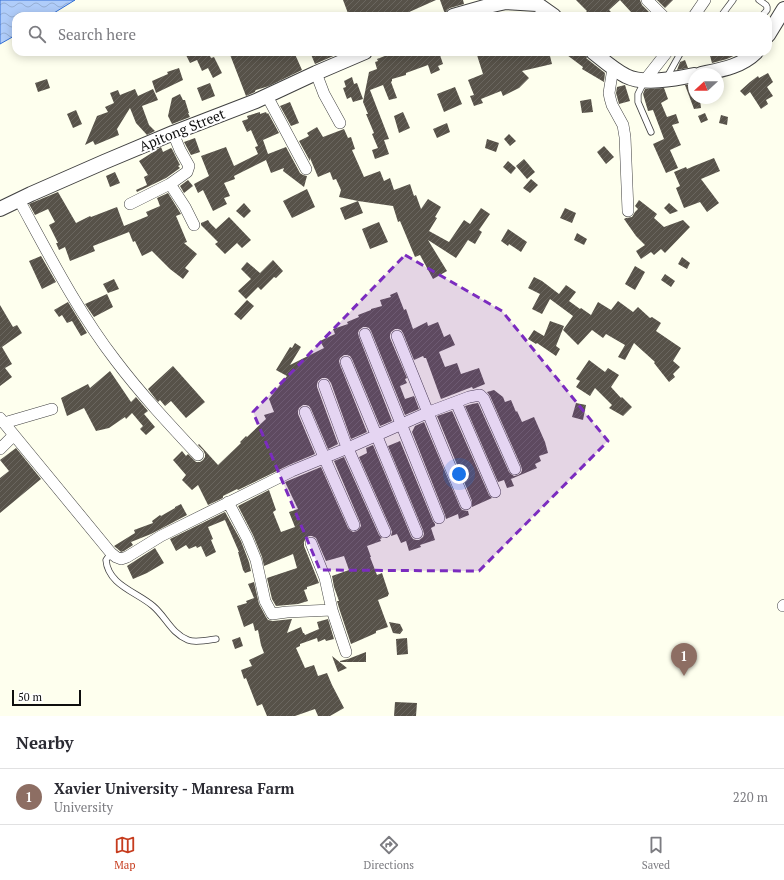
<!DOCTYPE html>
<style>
:root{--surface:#fff;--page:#f7f7f7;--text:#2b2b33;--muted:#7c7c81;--line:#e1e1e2;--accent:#c63c1e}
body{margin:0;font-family:"PT Serif",serif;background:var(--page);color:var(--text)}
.compass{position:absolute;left:688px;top:68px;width:36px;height:36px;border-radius:50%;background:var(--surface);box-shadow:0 2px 10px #0003;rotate:249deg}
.scale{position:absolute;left:12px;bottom:10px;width:69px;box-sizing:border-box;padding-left:4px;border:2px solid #0e0e0e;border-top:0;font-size:11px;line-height:14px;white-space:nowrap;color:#0e0e0e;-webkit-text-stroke:3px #fff;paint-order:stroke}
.you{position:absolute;left:459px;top:474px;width:14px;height:14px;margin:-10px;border:3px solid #fff;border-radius:50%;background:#1a73e8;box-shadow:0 0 0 6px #1a73e833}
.badge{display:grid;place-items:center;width:26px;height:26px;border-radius:50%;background:var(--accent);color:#fff;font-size:13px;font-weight:700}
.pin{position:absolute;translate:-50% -33px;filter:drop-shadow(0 1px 2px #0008)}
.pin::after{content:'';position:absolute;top:21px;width:14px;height:12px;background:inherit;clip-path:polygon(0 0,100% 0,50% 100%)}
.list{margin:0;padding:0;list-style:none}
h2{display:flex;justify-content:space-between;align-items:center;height:52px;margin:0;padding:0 16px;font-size:17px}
h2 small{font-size:13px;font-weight:400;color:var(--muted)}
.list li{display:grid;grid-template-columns:26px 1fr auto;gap:12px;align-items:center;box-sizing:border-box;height:56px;padding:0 16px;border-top:1px solid var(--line)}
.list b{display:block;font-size:15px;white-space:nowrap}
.list p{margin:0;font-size:13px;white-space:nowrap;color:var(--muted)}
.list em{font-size:13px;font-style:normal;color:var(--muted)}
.icon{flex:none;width:22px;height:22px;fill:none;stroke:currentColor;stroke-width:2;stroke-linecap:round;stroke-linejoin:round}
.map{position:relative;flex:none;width:784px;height:716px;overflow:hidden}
.search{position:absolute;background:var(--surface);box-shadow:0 2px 10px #0003;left:12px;right:12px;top:12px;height:44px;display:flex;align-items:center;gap:10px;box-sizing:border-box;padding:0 14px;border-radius:12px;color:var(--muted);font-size:15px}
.sheet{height:108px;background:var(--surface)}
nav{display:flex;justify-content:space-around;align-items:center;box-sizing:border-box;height:56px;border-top:1px solid var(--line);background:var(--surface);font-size:11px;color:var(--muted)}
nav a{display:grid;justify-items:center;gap:2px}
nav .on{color:var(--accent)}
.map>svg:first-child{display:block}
.water{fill:url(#water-waves);stroke:#336fd5}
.building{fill:url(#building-hatch)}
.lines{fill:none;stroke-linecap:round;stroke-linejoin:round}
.service-casing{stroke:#414141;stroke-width:7}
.minor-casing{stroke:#414141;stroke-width:12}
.tertiary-casing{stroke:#414141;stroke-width:16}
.service{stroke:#fff;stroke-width:5.5}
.minor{stroke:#fff;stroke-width:11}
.tertiary{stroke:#fff;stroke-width:14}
.marked{fill:#7b2cbf;fill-opacity:0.2;stroke:#7b2cbf;stroke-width:3;stroke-dasharray:8 5;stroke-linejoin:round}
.labels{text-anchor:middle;stroke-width:4;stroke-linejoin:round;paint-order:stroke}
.street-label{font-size:14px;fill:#0e0e0e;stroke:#fff}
</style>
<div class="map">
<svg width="784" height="716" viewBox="0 0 784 716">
<defs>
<pattern id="water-waves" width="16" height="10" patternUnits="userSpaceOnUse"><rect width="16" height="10" fill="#b0cdfa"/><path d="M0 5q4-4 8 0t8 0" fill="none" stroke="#96afd5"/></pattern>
<pattern id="building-hatch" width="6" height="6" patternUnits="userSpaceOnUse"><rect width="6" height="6" fill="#575249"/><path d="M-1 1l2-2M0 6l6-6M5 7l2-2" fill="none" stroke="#6a665f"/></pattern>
</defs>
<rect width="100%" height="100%" fill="#feffee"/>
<path class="water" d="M0 0H75L49 16H16V35L0 44Z"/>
<path class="building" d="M343 0H436L407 13 408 16H349Z
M440 0H463L464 4 450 8 447 10 445 14Z
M576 0H640L642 5 652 15 651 16H627L631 12 620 0 609 10 615 16H582L587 11Z
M657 0H673L665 8Z
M192 52H213L209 54 211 58 214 57 222 73 213 78 208 68 202 71 197 60 190 63 186 55Z
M229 52H294L302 70 269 86 256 90 255 91V92L246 96Z
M310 52H337L338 54 315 64Z
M395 52H439L443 64 438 66 440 70 431 74 428 65 406 73V75L392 79V81L391 82 397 98 389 100 383 85 370 90 389 139 384 140 389 154 375 159 372 150 378 148 372 134 374 133 366 114H368L363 102 369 72 377 69 375 62 378 61 377 59Z
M476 52H549L552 64 522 71 529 78 519 88 503 96 501 91 481 99 483 103 474 106 470 96 474 95 468 80 483 74Z
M563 52H582L585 54 587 58H586L605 73 604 82 582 69 583 67Z
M709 52H742L727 59 712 63Z
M685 60 688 68 677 70 680 62Z
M179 68 183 80 156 93 152 81 168 74 167 72Z
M768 73 773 82 767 87 773 96 766 100 768 104 761 109 750 92 745 96 740 91 750 82 758 76 759 78Z
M352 77 354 84 357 83 363 99 353 102 351 97 347 99 343 88 346 87 344 81Z
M47 79 50 88 38 92 35 83Z
M210 83 215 96 202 101 197 88Z
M694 84V100H700L701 108 694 109 685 85Z
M625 85 630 101 619 104 616 93 617 87Z
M455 87 462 104 444 112 437 94Z
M664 88 668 99 661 103 667 117 676 114 679 123 672 125 681 145 670 150 678 168 666 173 653 144 664 139 653 110 648 111 643 94 645 89Z
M135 89 138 96 153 89 158 100 142 106 149 125 155 131 147 135 136 123 130 108 117 129 119 135 95 145 93 141 85 145 97 116 108 112 105 107 114 103 110 93 118 90 120 95Z
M180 94 183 100H185L189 113H188L190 117 172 124 168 116 172 98Z
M591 99 593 112 582 113 580 101Z
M290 102 299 123 291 126 280 106Z
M76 110 82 124 73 128 67 114Z
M260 112V114L266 112 267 114 268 113 279 133 263 140 268 154 286 147 300 173 303 175 307 176 304 187 283 171 284 168 271 173 266 160 234 176 235 179 224 183 230 196 224 198 227 204 213 211 203 190 198 193 194 184 209 176 201 156 226 147 234 166 258 154 255 147 258 146 251 130 247 132 242 121 248 119 247 116Z
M403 112 410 128 399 133 394 116Z
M705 113 708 120 701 123 698 116Z
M721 115 728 117 727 125 719 123Z
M447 123 450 132 437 138 433 129Z
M317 127 323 137 344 129 348 138 351 137 355 149 352 150 364 177 380 171 384 181 390 178 394 190 410 184 414 196 416 195 421 209 428 199 441 207 435 217 437 218 429 231 449 242 464 220 470 224 481 208 490 214 479 230 482 232 475 244 468 240 456 258 428 240 447 271 433 279 420 255 415 257 400 221 398 222 393 206 358 201 363 213 345 220 340 208 358 201 339 197 341 190 336 179 333 180 330 172 318 177 310 158V161L299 141 309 136 307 133Z
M509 134 516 141 510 146 504 139Z
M195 138 200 152 191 155 184 142Z
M487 139 499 143 496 152 485 148Z
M604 146 614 157 606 164 597 152Z
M161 147 163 152 171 148 172 149 180 165 178 166 180 168 166 178 137 192 136 190 147 185 144 177 148 175 139 161Z
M714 158 720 171 701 179 719 203 707 212 700 202 684 208 676 188 680 186 674 172 686 167 687 169 694 166Z
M524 159 535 172 527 179 516 166Z
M508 161 516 168 511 174 503 167Z
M115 172 120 183 110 187 106 176Z
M531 179 538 185 530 193 523 188Z
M188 180 193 186 184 193 180 186Z
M307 189 315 207 292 218 283 201Z
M58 192 76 223 90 216 91 217 117 207 124 226 148 216 146 212 160 206 157 198 168 193 181 214 176 216 187 242 184 243 197 254 185 268 189 271 183 279 170 269 152 251 142 256 135 241 133 242 129 232 93 246 95 251 70 261 65 247 59 250 56 243H58L49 225 55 222 48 209 35 215 29 204Z
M639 200 657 214 654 218 664 227 683 220 690 227 665 253 661 249 654 255 651 252 641 259 636 251 645 245 636 236 624 219 626 218 632 217 635 212 638 209 635 206Z
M244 203 251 211 244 218 236 211Z
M669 203 678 211 670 214 664 208Z
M565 208 576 213 572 223 560 218Z
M229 217 251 240 242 248 237 243 225 254 215 244 218 242 201 225V223L208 220 210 223 216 229Z
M379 222 388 242 370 249 362 229Z
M508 229 527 242 521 252 509 244 508 246 501 241Z
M577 233 587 239 584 245 574 240Z
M41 256 56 282 42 289 29 261Z
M682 257 690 263 687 269 678 264Z
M273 260 283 271 276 278 274 277 261 290 258 287 246 299 238 291 251 279 241 269 247 262 260 273Z
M635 266 645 272 635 290 625 284Z
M665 274 675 281 671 287 661 280Z
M534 277 542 281 559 294 566 285 576 292 569 301 580 309 581 308 591 315 598 302 611 310 618 301 633 312 638 307 650 318 652 317 661 323 656 331 681 348 673 361 680 367 673 374 675 377 669 382 654 363 655 362 634 343 625 360 618 357 625 345 606 334 603 338 592 330 578 345 563 330 573 316 550 299 542 314 532 309 540 294 528 288Z
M114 279 119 289 108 293 103 284Z
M397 292 404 310 406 309 413 329 427 322 428 326 438 322 444 337 450 334 455 345 439 352 445 367 457 363 461 374 479 368 485 384 473 389 472 387 441 399 426 358H424L423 356 414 360 403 333 401 330 398 329H395L391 332 390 335V338L407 378 405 379 407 383 400 386 405 399 414 396 419 409 405 415 371 331 369 328 366 327H363L359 330 358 333 359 337 392 421 380 426 352 359 350 356 347 355H344L340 358 339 361 340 365 367 432 351 439 331 383 328 379 326 378H322L318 381 317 384V387L338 444 328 449 311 409 309 406 306 405H303L299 408 298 411V414L315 454 289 465 238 490 237 489 223 496V498L208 505 198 485 192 490 182 480 186 475 173 460 182 451 186 456 188 454 196 462H200L203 460 205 457V454L203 450 198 445 199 444 218 465 241 443 240 442 246 436 247 437 266 419 264 415 274 412 269 399 287 376 276 370 290 347 292 348 295 343 301 347 290 365 324 348 320 341 335 334 333 329 348 324 347 322 359 317 358 315 371 310V309L382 306 380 300 391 297 390 295Z
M107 294 113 307 94 317 85 304Z
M247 300 254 306 241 320 234 314Z
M68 302 87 333 81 336 72 321 67 323 62 315 59 317 54 310Z
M0 305 13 327 17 325 22 333 2 347 12 364 5 368 12 377 0 386Z
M550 321 564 326 556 346 560 349 556 356 537 343 536 344 528 339 534 330 544 336Z
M589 360 605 372 608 368 619 375 611 387 621 398 622 397 632 407 623 416 609 408 612 405 595 388 590 396 576 387 580 381 576 379Z
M173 366 205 402 186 418 171 401 165 406 160 400 158 402 148 389Z
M110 371 131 402 136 397 148 411 144 414 155 427 146 435 140 429 143 426 132 413 126 419 125 417 109 428 96 431 84 408 67 416 61 398 88 384 90 388Z
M494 390 503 397 505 402 511 400 516 412 517 411 522 422 534 417 545 442 548 453 539 456 541 461 535 464 537 468 511 479 514 486 507 488 504 480 498 482 465 406 472 404 478 403 509 472 511 474 514 476 518 475 521 473 522 470 521 466 490 396 487 392Z
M576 403 586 405 583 420 572 417Z
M452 411 489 495 492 498 472 507V501L437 416Z
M424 422 460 507 462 510 468 511 469 515 459 519 458 514 446 519 445 515 412 432 415 426Z
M400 441 433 521 435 524V526L431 528 435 540 420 545 421 547 409 551 406 541 401 543 397 534 391 536 392 532 391 529 359 457 367 453 366 448 373 445 411 536 413 539 416 540H419L423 537 424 534 423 530 388 446Z
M16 448 41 479 0 513V478L9 471 0 460Z
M344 457 379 535 382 538 380 539 381 541 367 546 371 557H370L377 575 382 573 389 594 388 595V596L378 600 388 627 376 631V633L351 644 339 608 337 601H339L334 587 332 576 349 570 344 556 326 561 316 538 312 536H309L306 538 304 542V546L319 583 307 587V589L304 590 308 601 298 604 276 606 272 599 267 578 297 568 293 554 264 566 262 557 253 535 238 506 269 490 276 510 273 512 281 532 295 527 289 512 298 509 285 482 321 467 348 528 350 530 353 532 357 531 359 529 361 526 360 522 334 461Z
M181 504 187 515 151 534 131 542 133 545 124 551 121 552 120 551 114 546 135 533 134 530 153 523 152 521 160 515 161 516 175 508V507Z
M225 512 241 541 249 562 251 571 245 573 243 570 238 552H239L225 520 208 527 213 539 211 540 216 552 206 557 201 546 197 548 196 546 189 549 186 545 176 551 170 539Z
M155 548 164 563 147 573 133 579 127 566Z
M254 582 259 604 266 617 268 620 273 621 292 619 287 633 301 627 303 633H304L305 635 319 629 317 622 328 619 334 639 326 641 325 639 318 642 317 638 300 644V646L296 648 305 668 314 665 318 676 327 673 332 685 344 708 330 716H318L315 709 295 716H267L262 704 257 706 246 678 244 679 241 670 252 666 249 660 264 653 261 645 258 630 255 631 253 623 244 627 237 606 247 603 246 601 254 598 248 584Z
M389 622 400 624 403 630 400 634 393 633Z
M240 637 243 646 235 649 232 640Z
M407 638 408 654 397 655 396 639Z
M366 652V662H340V661L348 659Z
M332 656 347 668 338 672Z
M395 702 417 703 416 716H394Z"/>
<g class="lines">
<g class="service-casing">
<path id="service" d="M759 0 766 5 767 7V10L762 16
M721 16 733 0
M667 77 681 52
M645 80 638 94V102L651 132
M111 553 106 560C108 585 137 592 153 606 166 617 171 633 188 640 195 643 209 640 216 639"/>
</g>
<g class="minor-casing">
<path id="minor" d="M647 0 663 16
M694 16 705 0
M613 68 609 93 610 98 612 105 623 125 625 137 628 211
M316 73 324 94 340 123
M645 80 667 52
M267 96 306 169
M173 133 180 150 189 166 187 172 170 184 185 207 194 225
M19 200C49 255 78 312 116 361 141 394 169 424 198 455
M130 204 170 184
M365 334 439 518
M397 336C420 392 442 449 466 504
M346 362 417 533
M324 385 345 442 385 532
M456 402 495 492
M305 412 324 457 354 525
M0 418 111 553 116 557 121 559 127 557 161 536 292 471 348 448 429 412 469 397 480 395 484 399 515 469
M4 423 52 409
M0 449 14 435
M228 502 247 538 256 560 265 601 272 614 287 612 332 610
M311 543 325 578 332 610 346 652
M783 606 784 605"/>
</g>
<g class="tertiary-casing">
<path id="tertiary" d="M453 16 488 6 506 2 537 4 554 16
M768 35 784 9
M593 52C603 60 614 70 626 76 643 85 675 79 694 75
M701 74C720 70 741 67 756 52
M0 209 31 194 104 162 173 133 256 101 316 73 365 52"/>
</g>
<use href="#service" class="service"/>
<use href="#minor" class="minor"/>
<use href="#tertiary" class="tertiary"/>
</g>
<path class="marked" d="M405 255 502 311 608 441 479 571 320 570 253 412Z"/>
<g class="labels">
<g class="street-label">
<text transform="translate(182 130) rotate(-22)" y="5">Apitong Street</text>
</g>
</g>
</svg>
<svg class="compass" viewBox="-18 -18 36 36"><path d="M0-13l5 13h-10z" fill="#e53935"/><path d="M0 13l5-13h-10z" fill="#7c7c81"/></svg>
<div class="scale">50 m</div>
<div class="you"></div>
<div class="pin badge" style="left:684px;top:676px;background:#8d6e63">1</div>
<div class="search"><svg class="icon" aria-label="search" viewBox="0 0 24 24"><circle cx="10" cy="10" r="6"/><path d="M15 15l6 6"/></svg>Search here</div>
</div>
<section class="sheet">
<h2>Nearby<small></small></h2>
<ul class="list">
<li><span class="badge" style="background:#8d6e63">1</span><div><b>Xavier University - Manresa Farm</b><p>University</p></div><em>220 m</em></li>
</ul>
</section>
<nav>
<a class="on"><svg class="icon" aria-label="map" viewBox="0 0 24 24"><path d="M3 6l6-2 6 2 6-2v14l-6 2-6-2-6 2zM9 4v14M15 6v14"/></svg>Map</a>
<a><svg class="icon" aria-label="directions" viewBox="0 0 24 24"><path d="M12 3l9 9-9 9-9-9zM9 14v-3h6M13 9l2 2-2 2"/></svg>Directions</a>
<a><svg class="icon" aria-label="saved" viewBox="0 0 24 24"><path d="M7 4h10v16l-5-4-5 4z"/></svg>Saved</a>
</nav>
